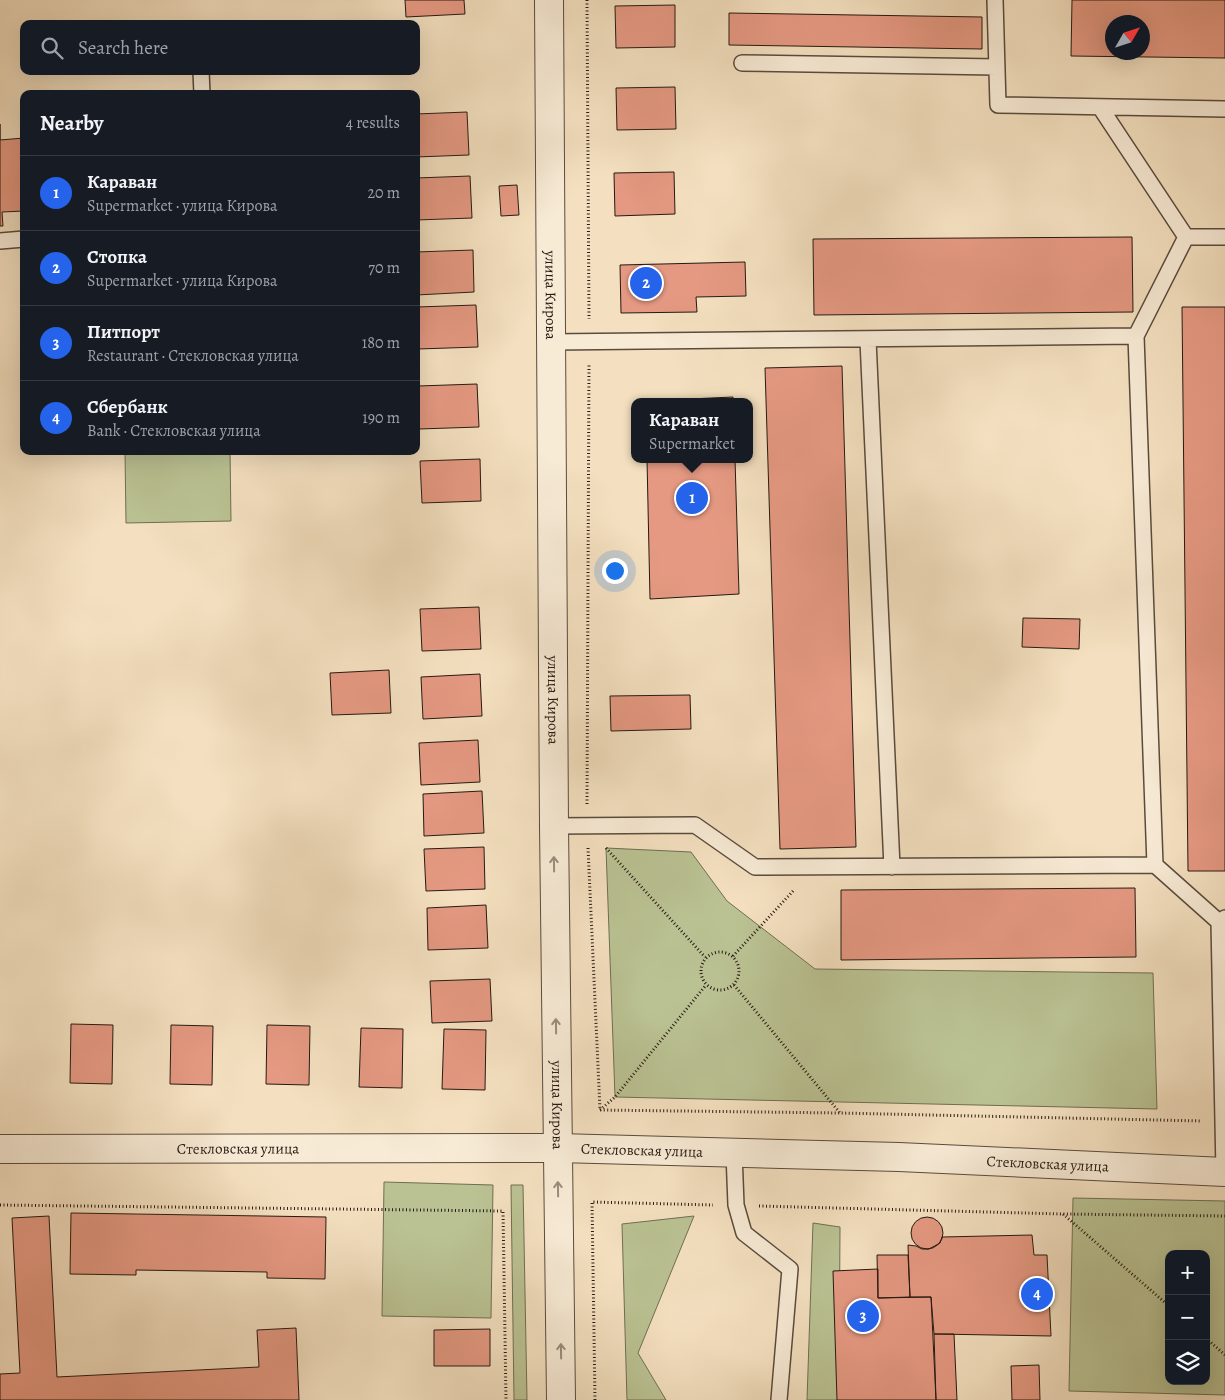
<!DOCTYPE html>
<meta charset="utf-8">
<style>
:root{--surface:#171b24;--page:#242831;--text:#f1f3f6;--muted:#9ea1a6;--line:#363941;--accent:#2563eb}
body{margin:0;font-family:Alegreya,serif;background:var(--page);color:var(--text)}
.controls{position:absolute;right:15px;bottom:15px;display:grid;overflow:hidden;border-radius:10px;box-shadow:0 5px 20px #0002}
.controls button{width:45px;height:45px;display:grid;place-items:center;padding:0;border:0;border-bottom:1px solid var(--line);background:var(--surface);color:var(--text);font:25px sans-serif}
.compass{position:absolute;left:1105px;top:15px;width:45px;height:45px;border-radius:50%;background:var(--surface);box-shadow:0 5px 20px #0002;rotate:51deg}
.you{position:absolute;left:614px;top:570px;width:18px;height:18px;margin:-12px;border:4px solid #fff;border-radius:50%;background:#1a73e8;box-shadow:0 0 0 8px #1a73e833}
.badge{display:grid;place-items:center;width:32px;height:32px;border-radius:50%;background:var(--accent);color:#fff;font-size:16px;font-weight:700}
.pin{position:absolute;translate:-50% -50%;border:2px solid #fff;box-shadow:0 1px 5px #0006}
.popup{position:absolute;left:631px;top:398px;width:122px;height:65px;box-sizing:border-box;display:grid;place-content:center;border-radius:10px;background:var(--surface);filter:drop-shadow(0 1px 4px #0005);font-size:16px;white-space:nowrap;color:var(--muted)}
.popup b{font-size:19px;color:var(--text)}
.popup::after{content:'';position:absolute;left:50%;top:100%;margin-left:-10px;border:10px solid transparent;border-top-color:var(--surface)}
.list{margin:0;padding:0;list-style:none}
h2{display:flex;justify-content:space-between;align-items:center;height:65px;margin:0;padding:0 20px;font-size:21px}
h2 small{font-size:16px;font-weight:400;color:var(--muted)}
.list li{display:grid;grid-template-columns:32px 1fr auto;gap:15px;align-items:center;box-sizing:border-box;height:75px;padding:0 20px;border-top:1px solid var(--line)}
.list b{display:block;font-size:19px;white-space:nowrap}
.list p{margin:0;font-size:16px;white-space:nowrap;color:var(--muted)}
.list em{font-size:16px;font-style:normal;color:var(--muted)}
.icon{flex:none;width:28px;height:28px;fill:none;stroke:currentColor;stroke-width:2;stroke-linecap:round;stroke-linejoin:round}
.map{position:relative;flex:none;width:1225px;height:1400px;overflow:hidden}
.search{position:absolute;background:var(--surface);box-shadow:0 5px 20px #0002;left:20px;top:20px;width:400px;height:55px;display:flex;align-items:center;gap:12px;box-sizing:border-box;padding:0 18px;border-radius:10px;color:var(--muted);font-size:19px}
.panel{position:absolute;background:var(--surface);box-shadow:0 5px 20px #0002;left:20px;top:90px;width:400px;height:365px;border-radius:10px}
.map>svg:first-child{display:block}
.green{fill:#bac293;stroke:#706e52;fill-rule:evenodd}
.building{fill:#e59982;stroke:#261911;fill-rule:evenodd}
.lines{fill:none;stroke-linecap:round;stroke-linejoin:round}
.service-casing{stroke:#5a4b3d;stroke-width:18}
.tertiary-casing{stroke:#5a4b3d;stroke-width:30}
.path{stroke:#261911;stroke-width:3;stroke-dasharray:1 2.5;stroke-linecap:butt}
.service{stroke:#f8ebd6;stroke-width:15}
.tertiary{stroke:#f8ebd6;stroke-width:28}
.oneway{stroke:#9a8c7d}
.labels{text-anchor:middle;stroke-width:5;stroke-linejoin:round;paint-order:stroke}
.street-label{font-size:15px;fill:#261911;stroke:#f8ebd6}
</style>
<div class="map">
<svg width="1225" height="1400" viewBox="0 0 1225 1400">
<rect width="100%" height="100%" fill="#f4e0c0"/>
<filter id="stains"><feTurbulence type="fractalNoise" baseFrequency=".004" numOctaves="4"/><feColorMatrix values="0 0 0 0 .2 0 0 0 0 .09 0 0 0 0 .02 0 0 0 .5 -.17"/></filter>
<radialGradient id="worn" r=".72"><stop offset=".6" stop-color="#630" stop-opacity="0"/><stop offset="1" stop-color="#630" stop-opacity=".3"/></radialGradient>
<path class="green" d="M125 451H230L231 521 126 523Z
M606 848 691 852 727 901 815 969 1153 973 1157 1109 615 1097Z
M384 1182 493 1185 491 1318 382 1316Z
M511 1185H523L527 1400H514Z
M1073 1198 1225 1201V1395L1069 1391ZM1169 1254H1206V1381H1169Z
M694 1216 638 1353 666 1400H627L622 1224Z
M813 1223 840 1227 839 1400H807Z"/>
<path class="building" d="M405 0H464L465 14 406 17Z
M1072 0H1225V58L1071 56ZM1112 22H1142V52H1112Z
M675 5V47L616 48 615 6Z
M729 13 982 17V49L729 45Z
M675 87 676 129 617 130 616 88Z
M467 112 469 155 416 157V114Z
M0 124V140L24 138V211L2 212 3 226H0Z
M674 172 675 214 615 216 614 173Z
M470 176 472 218 416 220V178Z
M517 185 519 215 501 216 499 186Z
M1132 237 1133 312 814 315 813 239Z
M473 250 474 292 416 295V252Z
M745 262 746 296 696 297 697 312 621 313 620 265Z
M476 305 478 347 418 349 417 307Z
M1182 307H1225V871H1188Z
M842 366 856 847 780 849 765 368Z
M477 384 479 427 419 429 418 386Z
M733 397V402H646V401Z
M480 459 481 501 422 503 420 461Z
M647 459H735L739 594 650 599Z
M479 607 481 649 422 651 420 609Z
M1023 618 1080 619 1079 649 1022 647Z
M389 670 391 713 332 715 330 673Z
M480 674 482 716 423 719 421 677Z
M690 695 691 729 611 731 610 696Z
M478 740 480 782 421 785 419 743Z
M482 791 484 833 424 836 423 794Z
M484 847 485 889 426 891 424 849Z
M1135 888 1136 957 841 960V890Z
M486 905 488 948 428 950 427 908Z
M490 979 492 1021 432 1023 430 981Z
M71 1024 113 1025 112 1084 70 1083Z
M171 1025 213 1026 212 1085 170 1084Z
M267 1025 310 1026 309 1085 266 1084Z
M361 1028 403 1029 402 1088 359 1087Z
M444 1029 486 1030 485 1090 442 1089Z
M71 1213 326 1217 325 1279 267 1278V1272L136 1270V1275L70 1274Z
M49 1216 57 1377 259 1367 257 1330 296 1328 299 1400H0V1374L20 1373 12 1218Z
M911 1233a16 16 0 1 1 32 0a16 16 0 1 1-32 0Z
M1032 1235 1034 1255H1047L1051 1336 934 1334 931 1297H910L908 1245 916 1246 922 1249H929L940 1243 942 1237Z
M877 1255H908L910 1297 878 1298Z
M878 1269V1298L931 1297 936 1400H837L833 1271Z
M490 1329V1366H434V1330Z
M934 1334H954L957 1400H936Z
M1039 1365 1040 1400H1012L1011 1366Z"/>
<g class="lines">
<g class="service-casing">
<path id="service" d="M995 0 998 105 1225 109
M742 63 997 67
M201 71 202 94
M1100 107 1186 237H1225
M0 241 24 239
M1136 336 1186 237
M868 340 892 867
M551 342 1136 336 1155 865 755 867 695 825 554 826
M1155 865 1219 922
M734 1153 736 1205 744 1233 790 1269 779 1400
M1224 1172 1219 922 1225 918"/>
</g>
<g class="tertiary-casing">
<g id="tertiary">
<path id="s1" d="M549 0 554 826 561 1400"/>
<path id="s2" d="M0 1149 558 1148 899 1157 1225 1172"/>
</g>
</g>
<path class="path" d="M587 0 589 319
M587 804 589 363
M588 848 600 1110 840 1113 1202 1121
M606 848 705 957
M701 971a19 19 0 1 1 38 0a19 19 0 1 1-38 0Z
M733 956 794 890
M734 985 840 1113
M600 1110 615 1097 706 985
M0 1205 503 1211 506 1400
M759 1206 1062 1214 1225 1216
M1063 1214 1169 1306
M1206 1338 1225 1355
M595 1400 592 1202 713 1205"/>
<use href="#service" class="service"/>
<use href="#tertiary" class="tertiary"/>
</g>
<defs><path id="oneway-shaft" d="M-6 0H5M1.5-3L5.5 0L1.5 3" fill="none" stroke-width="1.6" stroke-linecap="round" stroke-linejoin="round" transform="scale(1.25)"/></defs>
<g class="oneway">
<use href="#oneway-shaft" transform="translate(554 864) rotate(-91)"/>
<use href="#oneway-shaft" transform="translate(556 1026) rotate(-91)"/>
<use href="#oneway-shaft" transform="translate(558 1189) rotate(-91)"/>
<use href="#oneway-shaft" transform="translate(561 1351) rotate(-91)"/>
</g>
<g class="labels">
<g class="street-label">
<text dy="5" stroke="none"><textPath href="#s1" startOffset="295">улица Кирова</textPath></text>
<text dy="5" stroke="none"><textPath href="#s1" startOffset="700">улица Кирова</textPath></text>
<text dy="5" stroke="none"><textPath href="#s1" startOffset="1105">улица Кирова</textPath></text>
<text dy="5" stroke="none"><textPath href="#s2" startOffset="238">Стекловская улица</textPath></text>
<text dy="5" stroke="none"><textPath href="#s2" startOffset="642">Стекловская улица</textPath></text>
<text dy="5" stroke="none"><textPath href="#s2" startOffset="1048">Стекловская улица</textPath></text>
</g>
</g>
<rect width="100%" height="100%" filter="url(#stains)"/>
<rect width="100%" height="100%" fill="url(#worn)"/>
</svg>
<div class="controls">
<button>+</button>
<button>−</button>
<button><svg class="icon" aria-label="layers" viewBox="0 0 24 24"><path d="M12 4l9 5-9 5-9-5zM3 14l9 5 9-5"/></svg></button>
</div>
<svg class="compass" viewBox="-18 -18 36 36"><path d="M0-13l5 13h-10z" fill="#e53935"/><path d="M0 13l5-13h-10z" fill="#9ea1a6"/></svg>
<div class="you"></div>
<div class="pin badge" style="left:692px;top:498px">1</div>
<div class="popup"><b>Караван</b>Supermarket</div>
<div class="pin badge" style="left:646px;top:283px">2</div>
<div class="pin badge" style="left:863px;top:1316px">3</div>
<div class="pin badge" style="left:1037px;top:1294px">4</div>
<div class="search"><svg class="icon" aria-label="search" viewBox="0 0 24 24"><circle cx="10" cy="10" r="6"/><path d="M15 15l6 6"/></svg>Search here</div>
<section class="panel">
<h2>Nearby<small>4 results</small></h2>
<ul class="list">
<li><span class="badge">1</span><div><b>Караван</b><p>Supermarket · улица Кирова</p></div><em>20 m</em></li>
<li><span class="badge">2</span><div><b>Стопка</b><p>Supermarket · улица Кирова</p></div><em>70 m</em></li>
<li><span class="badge">3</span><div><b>Питпорт</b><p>Restaurant · Стекловская улица</p></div><em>180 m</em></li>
<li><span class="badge">4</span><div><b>Сбербанк</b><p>Bank · Стекловская улица</p></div><em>190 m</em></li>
</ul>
</section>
</div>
